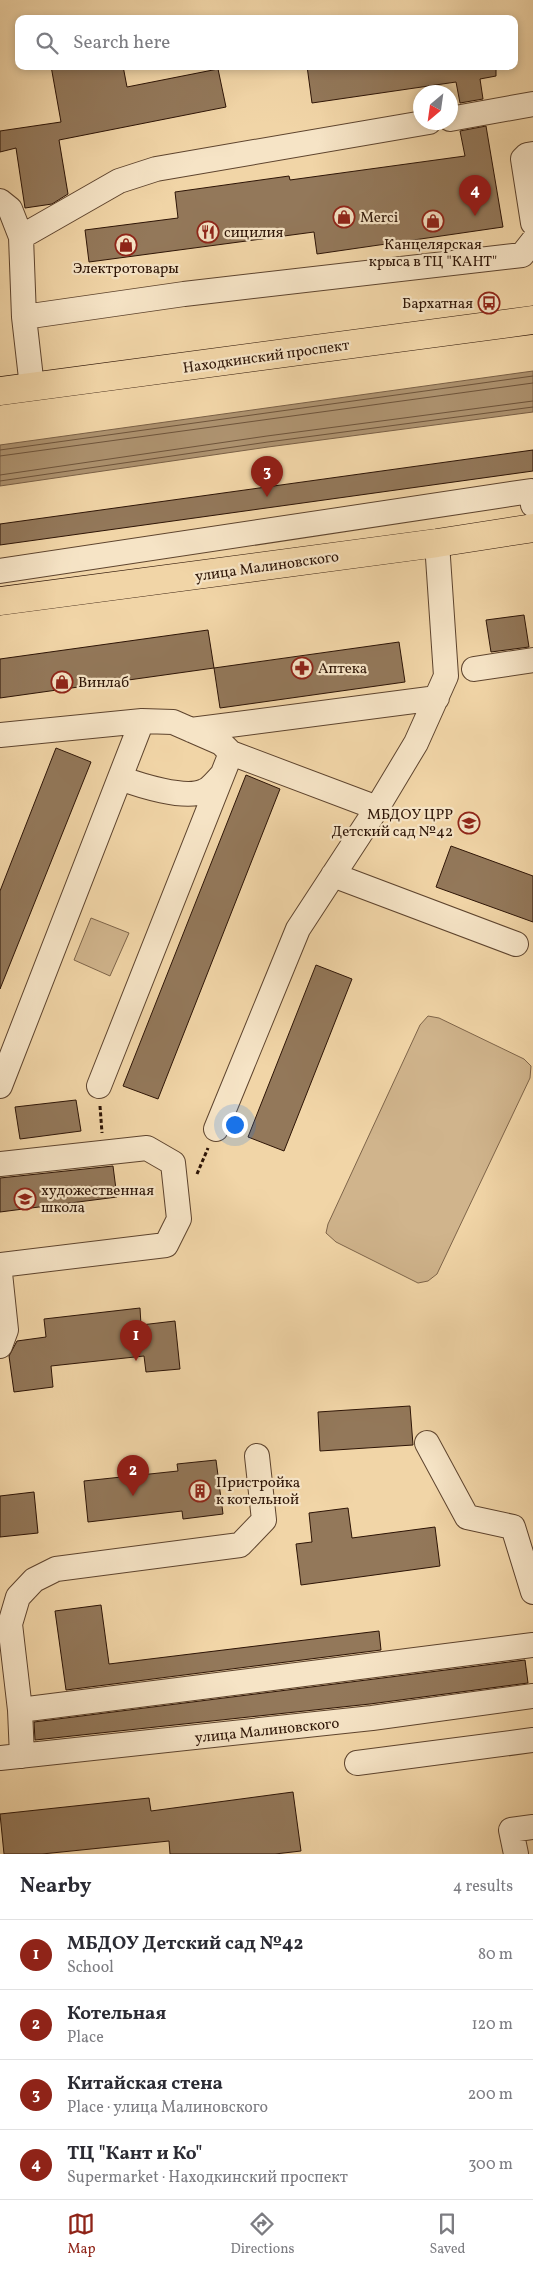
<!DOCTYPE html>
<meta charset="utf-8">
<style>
:root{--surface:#fff;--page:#f2f2f3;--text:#2b2b33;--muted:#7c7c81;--line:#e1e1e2;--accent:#8f2418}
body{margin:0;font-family:Vollkorn,serif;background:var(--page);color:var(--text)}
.compass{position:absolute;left:413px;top:85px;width:45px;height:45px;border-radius:50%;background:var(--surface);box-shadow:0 2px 8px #0003;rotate:209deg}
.you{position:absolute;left:234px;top:1124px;width:18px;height:18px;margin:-12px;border:4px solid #fff;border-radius:50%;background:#1a73e8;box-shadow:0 0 0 8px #1a73e833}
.badge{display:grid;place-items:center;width:32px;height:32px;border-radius:50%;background:var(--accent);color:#fff;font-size:16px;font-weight:700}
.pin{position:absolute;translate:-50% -41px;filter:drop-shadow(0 1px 2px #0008)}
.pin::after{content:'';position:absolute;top:26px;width:18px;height:15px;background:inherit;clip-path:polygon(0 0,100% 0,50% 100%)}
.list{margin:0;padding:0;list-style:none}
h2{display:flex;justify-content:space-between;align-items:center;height:65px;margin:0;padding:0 20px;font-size:21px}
h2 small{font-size:16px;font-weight:400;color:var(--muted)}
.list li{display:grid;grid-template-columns:32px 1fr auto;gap:15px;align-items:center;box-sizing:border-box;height:70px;padding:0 20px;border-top:1px solid var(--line)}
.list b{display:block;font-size:19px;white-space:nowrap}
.list p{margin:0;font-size:16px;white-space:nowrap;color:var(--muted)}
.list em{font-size:16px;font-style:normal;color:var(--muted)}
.icon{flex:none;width:28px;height:28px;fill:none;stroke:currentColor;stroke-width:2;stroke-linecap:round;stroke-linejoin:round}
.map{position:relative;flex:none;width:533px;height:1854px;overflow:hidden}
.search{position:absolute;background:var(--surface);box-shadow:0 2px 8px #0003;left:15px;right:15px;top:15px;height:55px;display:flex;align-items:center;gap:12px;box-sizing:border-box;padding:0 18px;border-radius:10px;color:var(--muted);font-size:19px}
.sheet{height:345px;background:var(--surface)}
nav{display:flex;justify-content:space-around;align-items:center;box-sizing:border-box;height:70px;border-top:1px solid var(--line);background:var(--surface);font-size:14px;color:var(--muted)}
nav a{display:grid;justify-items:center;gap:2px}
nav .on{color:var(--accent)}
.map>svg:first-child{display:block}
.green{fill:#d0b48c;stroke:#7e6449}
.water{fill:#ae9370;stroke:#7a6046}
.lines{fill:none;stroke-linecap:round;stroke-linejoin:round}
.shore{stroke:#6e543b;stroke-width:1}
.building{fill:#93785a;stroke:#2d1406}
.minor-casing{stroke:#5e442e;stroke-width:26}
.major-casing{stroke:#2d1406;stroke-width:29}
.path{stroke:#2d1406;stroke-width:3;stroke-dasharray:4 2.5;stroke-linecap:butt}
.minor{stroke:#f6e4c6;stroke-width:24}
.major{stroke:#f1d5a7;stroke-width:28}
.labels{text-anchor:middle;stroke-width:4.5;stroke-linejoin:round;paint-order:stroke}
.poi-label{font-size:15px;fill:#2d1406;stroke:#f6e4c6;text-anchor:start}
.street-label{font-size:15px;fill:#2d1406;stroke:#f6e4c6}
</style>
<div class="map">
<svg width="533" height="1854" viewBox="0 0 533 1854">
<rect width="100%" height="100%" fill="#f1d5a7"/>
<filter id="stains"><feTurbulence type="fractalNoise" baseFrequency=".004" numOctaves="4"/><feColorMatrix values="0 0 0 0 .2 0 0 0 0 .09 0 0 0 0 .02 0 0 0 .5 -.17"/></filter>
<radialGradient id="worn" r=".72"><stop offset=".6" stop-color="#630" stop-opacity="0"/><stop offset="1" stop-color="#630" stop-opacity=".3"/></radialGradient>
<path class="green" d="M91 918 129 933 110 976 74 960Z
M428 1016 439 1018 524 1059 531 1066 530 1078 437 1274 428 1281 418 1283 336 1242 326 1233 328 1224 420 1025Z"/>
<path class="water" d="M533 371V412L268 447 0 486V445Z"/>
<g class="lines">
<path class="shore" d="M0 450 533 376
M0 456 533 383
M0 475 267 436 533 401
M0 481 268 442 533 407"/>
</g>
<path class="building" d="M51 66H123L127 87 218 69 226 107 59 140 68 194 52 204 25 208 16 148 0 152V131L61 122Z
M307 66H496V76L480 79 483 99 460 103 456 82 312 103Z
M486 126 503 227 317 254 314 232 89 262 85 230 178 218 175 192 289 176 290 180 465 156 460 131Z
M533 450V471L0 545V524Z
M524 615 529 647 491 652 486 620Z
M208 630 214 668 0 698V659Z
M399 642 405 682 220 708 214 668Z
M56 748 91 762 0 989V891Z
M246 775 280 789 158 1099 123 1086Z
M451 846 533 876V922L436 887Z
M316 965 352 979 284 1151 248 1137Z
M76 1100 81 1131 20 1139 15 1107Z
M113 1166 117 1197 0 1212V1178Z
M140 1308 141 1325 175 1321 180 1369 146 1372 144 1356 51 1366 53 1387 14 1392 9 1356 17 1341 46 1337 44 1319Z
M410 1406 413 1445 320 1451 318 1412Z
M216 1460 223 1514 183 1519 182 1511 88 1522 84 1481 178 1471 177 1464Z
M34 1492 38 1533 0 1537V1496Z
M348 1508 352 1538 435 1527 440 1566 301 1585 296 1544 312 1542 309 1513Z
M101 1605 109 1664 379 1631 381 1650 66 1690 55 1611Z
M525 1660 528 1683 370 1704 35 1740 34 1722Z
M293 1792 301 1851 275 1854H170L169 1841 42 1854H4L0 1814 149 1798 151 1811Z"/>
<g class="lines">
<g class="minor-casing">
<path id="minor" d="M450 119 533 104
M533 154 527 155 523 159 533 223
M0 201 10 209 21 237 24 317 32 387
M21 237 119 181 156 169 429 122
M24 317 184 294 522 255 533 241
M0 571 531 491 533 505
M474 669 533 660
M191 730 437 698
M0 735 142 721 173 722 221 743 231 753 377 808
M120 778C139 785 185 800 204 791 210 789 217 780 222 775
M333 875 516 944
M0 1086 142 721
M99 1086 231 753
M216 1129 298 929 377 808 416 743 446 676 437 543
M0 1164 147 1148 173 1163 179 1219 166 1245 0 1265
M0 1273 6 1330 0 1346
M427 1443 467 1517 513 1527 533 1592
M20 1710 533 1645
M22 1756 20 1710 10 1624 18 1597 34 1580 56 1569 240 1545 264 1520 257 1456
M0 1758 372 1718 533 1696
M357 1763 533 1740
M516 1854 511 1830 533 1827"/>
</g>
<g class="major-casing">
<path id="major" d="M0 391 533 320
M0 601 437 543 533 528"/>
</g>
<path class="path" d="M100 1106 102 1133
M197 1174 208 1148"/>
<use href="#minor" class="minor"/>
<use href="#major" class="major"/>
</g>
<defs>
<g id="shop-ring" transform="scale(1.125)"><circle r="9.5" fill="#f6e4c6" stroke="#8f2418" stroke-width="1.5"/><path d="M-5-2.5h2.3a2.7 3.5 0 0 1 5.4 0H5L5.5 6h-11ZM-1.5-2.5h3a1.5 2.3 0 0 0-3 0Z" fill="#8f2418"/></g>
<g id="restaurant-ring" transform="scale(1.125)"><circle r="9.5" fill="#f6e4c6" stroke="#8f2418" stroke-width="1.5"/><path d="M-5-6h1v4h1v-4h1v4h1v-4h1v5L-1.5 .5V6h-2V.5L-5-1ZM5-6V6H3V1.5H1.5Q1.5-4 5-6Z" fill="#8f2418"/></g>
<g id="bus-ring" transform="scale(1.125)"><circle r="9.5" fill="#f6e4c6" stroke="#8f2418" stroke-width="1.5"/><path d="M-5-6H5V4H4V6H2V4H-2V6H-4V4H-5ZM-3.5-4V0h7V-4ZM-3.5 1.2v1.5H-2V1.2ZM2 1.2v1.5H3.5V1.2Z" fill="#8f2418"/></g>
<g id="pharmacy-ring" transform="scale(1.125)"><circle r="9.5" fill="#f6e4c6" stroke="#8f2418" stroke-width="1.5"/><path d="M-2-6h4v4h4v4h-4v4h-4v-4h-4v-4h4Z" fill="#8f2418"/></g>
<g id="school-ring" transform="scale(1.125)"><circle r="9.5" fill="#f6e4c6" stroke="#8f2418" stroke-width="1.5"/><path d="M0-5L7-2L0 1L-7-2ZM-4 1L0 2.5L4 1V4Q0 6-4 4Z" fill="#8f2418"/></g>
<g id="building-ring" transform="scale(1.125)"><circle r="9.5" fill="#f6e4c6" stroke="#8f2418" stroke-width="1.5"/><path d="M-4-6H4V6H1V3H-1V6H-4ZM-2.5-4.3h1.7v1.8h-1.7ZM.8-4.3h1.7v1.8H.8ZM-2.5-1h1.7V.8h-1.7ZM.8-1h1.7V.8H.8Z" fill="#8f2418"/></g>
</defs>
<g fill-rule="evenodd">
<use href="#shop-ring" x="344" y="217"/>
<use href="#shop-ring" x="433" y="221"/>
<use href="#restaurant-ring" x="208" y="232"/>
<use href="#shop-ring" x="126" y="245"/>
<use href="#bus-ring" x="489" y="303"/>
<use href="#pharmacy-ring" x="302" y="668"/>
<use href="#shop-ring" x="62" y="682"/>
<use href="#school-ring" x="469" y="823"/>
<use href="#school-ring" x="25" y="1199"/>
<use href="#building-ring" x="200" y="1491"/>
</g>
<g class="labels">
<g class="poi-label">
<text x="360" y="222">Merci</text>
<text x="224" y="237">сицилия</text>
<text x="433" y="249" text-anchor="middle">Канцелярская<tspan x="433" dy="17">крыса в ТЦ "КАНТ"</tspan></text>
<text x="126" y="273" text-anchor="middle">Электротовары</text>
<text x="473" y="308" text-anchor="end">Бархатная</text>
<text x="318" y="673">Аптека</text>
<text x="78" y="687">Винлаб</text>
<text x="453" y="819" text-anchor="end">МБДОУ ЦРР<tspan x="453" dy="17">Детский сад №42</tspan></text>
<text x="41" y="1195">художественная<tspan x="41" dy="17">школа</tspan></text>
<text x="216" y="1487">Пристройка<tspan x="216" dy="17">к котельной</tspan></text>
</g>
<g class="street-label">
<text transform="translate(266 356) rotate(-8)" y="5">Находкинский проспект</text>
<text transform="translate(267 566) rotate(-8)" y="5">улица Малиновского</text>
<text transform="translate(267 1730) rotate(-6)" y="5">улица Малиновского</text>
</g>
</g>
<rect width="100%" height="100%" filter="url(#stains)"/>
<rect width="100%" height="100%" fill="url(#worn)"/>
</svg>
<svg class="compass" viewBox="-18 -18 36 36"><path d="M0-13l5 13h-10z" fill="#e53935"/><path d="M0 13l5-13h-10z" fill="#7c7c81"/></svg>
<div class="you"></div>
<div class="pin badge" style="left:136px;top:1361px">1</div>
<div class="pin badge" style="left:133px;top:1496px">2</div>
<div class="pin badge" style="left:267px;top:497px">3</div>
<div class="pin badge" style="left:475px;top:216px">4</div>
<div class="search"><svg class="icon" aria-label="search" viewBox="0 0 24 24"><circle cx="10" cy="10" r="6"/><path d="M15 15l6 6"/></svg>Search here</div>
</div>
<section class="sheet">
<h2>Nearby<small>4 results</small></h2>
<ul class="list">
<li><span class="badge">1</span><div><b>МБДОУ Детский сад №42</b><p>School</p></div><em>80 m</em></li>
<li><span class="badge">2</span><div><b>Котельная</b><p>Place</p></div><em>120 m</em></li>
<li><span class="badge">3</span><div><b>Китайская стена</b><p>Place · улица Малиновского</p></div><em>200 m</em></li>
<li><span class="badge">4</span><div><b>ТЦ &quot;Кант и Ко&quot;</b><p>Supermarket · Находкинский проспект</p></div><em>300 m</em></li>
</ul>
</section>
<nav>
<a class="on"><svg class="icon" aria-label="map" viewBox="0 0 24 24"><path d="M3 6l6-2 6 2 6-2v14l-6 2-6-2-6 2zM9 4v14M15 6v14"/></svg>Map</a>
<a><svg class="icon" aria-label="directions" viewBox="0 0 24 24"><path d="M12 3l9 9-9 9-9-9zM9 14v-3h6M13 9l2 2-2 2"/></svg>Directions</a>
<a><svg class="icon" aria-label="saved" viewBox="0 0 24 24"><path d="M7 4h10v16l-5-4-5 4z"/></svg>Saved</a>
</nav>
